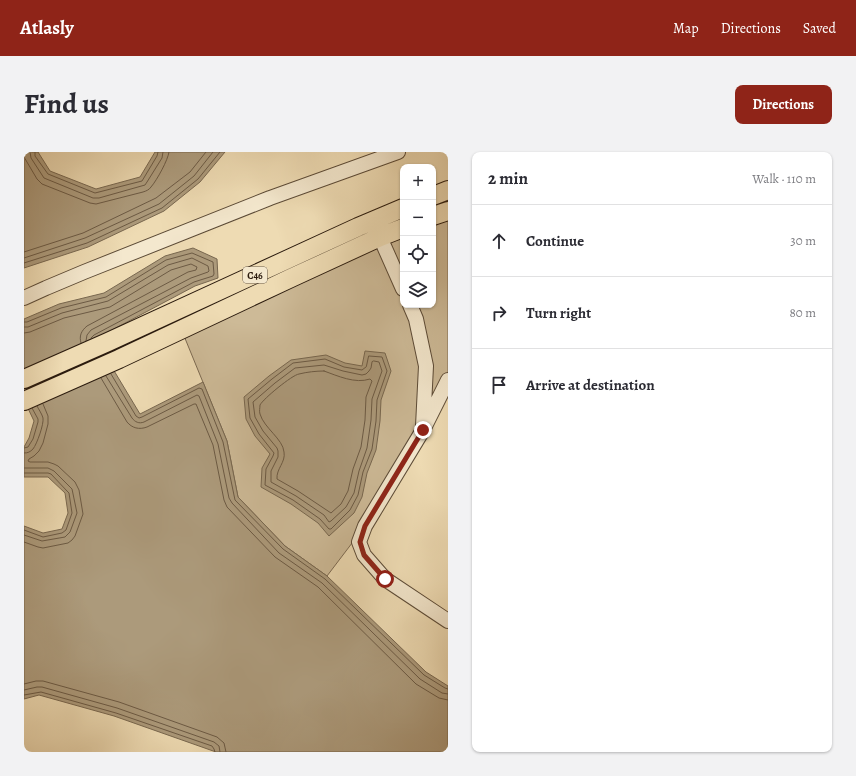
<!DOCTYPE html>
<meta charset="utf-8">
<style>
:root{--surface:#fff;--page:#f2f2f3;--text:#2b2b33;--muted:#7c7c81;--line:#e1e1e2;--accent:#8f2418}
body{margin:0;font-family:Alegreya,serif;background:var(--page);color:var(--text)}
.controls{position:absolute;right:12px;top:12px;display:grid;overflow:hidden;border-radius:8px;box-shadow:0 1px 3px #0004}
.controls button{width:36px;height:36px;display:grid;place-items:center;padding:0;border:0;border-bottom:1px solid var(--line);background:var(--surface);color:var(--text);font:20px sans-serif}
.stop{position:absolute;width:12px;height:12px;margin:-9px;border:3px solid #8f2418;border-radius:50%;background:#fff}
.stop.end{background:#8f2418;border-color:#fff;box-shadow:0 1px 4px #0008}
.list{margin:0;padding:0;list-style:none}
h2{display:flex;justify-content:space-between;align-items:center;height:52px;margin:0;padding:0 16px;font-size:17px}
h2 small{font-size:13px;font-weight:400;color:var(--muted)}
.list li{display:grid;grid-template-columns:26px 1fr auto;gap:12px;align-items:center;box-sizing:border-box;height:72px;padding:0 16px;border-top:1px solid var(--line)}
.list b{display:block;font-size:15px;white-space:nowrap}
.list em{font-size:13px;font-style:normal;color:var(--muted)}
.icon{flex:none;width:22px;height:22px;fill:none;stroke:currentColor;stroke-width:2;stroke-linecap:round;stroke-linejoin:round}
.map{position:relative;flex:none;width:424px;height:600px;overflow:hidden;border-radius:8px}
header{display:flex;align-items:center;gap:24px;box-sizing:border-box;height:56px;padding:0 20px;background:var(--accent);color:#fff}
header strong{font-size:19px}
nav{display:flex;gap:22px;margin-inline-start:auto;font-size:14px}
.intro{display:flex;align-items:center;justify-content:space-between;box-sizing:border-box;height:96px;padding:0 24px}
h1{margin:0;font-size:28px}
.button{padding:10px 18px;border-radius:8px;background:var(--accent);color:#fff;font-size:14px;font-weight:700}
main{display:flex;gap:24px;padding:0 24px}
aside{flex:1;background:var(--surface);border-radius:8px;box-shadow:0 1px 3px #0004}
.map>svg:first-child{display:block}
.green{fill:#cdba97;stroke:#7c6a52}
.water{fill:#ac9a7b;stroke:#78674f}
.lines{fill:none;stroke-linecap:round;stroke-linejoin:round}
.shore{stroke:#6c5a44;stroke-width:1}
.minor-casing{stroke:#5c4b37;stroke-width:16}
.major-casing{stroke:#2b1b0e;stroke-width:20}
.minor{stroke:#f4e8ce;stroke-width:14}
.major{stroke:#eedbb3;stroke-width:18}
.route{stroke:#8f2418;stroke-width:5}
.labels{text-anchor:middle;stroke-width:3.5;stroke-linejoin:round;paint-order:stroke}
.shield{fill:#f4e8ce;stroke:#675848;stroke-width:1}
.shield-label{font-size:10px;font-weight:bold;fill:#2b1b0e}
</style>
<header>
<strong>Atlasly</strong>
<nav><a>Map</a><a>Directions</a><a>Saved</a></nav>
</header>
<div class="intro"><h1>Find us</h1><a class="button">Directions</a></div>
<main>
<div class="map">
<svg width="424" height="600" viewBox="0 0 424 600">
<rect width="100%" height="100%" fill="#eedbb3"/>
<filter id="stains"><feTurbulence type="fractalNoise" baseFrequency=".005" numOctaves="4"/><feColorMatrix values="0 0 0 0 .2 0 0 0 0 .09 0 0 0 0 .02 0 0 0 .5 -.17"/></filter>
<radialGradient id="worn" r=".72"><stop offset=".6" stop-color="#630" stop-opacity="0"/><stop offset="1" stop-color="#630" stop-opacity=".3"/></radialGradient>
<path class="green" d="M424 61V228L341 374 303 424 261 394 214 345 203 289 158 179 379 78V153H409V66Z"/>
<path class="water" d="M0 0H14L26 19 72 37 116 25 131 0H201L176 30 140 59 64 95 0 116Z
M169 96 193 107 194 126 171 134 71 187 116 262 179 230 203 289 214 345 261 394 303 424 402 520 424 534V600H192L90 564 15 543 0 547V374L19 381 38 377 44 361 41 341 24 325H0V295L5 286 10 269 0 248V167L35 152 80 141 141 104Z
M341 199 361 201 367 219 357 248 356 269 352 298 343 321 338 345 330 361 305 384 294 371 267 352 237 335 238 316 246 302 231 284 222 267 220 245 245 224 267 208 302 203 321 211 338 214Z"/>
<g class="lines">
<path class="shore" d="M6 0 7 6 20 26 69 46H75L121 33 123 30 138 6 139 0
M11 0V4L24 22 71 41 118 29 133 4 134 0
M0 5 13 27 18 32 66 51 72 52 119 40C122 39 125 38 127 35 133 28 144 8 145 0
M0 100 59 81 132 46 166 20 182 0
M0 106 61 86 135 52 170 24 189 0
M0 111 63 91 138 56 174 27 196 0
M0 170H3L37 156 82 145 142 108 168 101 189 110 190 122 189 124 170 130 70 183 67 186
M0 175H4L38 161 84 149 144 113 168 106 184 114 185 119 184 120 167 126 67 178 63 183 62 189
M0 181 6 180 40 166 86 155 147 118 167 112 173 115 172 118 164 120 63 174C57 179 55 184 57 191
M345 204 358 205 363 219 353 248 352 269 348 297 339 320 334 343 326 358 307 377H305L296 367 269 348 241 333 242 317 249 304 250 301 235 282 226 266 224 247 248 227 269 211 301 207 320 215 338 218 342 215Z
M350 209 355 210 358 219 348 247 347 268 343 296 335 319 330 341 322 355 307 369 305 370 300 363 272 344 247 330V319L254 305V299L253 296 239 279 231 265 229 250 251 231 271 216 300 213 319 219 338 223 342 222 345 219 347 216 348 210Z
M300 219C314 224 331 232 346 227L348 229 342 245 341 268 337 295 329 317 324 339 317 352 307 361 274 339 253 327C252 317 262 310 260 300 259 287 240 276 236 262 235 259 236 256 236 253 239 247 268 223 275 222 283 220 292 219 300 219Z
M87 222 112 264 115 266 118 265 175 236 178 237 199 290 211 348 259 397 301 427 400 523 421 536 424 537
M82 224 108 266C111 270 115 272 120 270L173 243 175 244 194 292 205 346 208 351 255 401 298 431 396 527 418 541 424 542
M77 226 103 270C108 276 115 278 123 275L170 252H172L189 293 200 348 203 355 251 405 294 435 392 532 415 546 424 548
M0 296 4 295 9 287 14 270V267L8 256
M0 301C4 301 6 300 9 297 13 292 20 272 19 266 18 262 15 258 13 254
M0 316H24L30 319 48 337 53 361 46 380 41 385 18 389 0 383
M0 321H24L27 322 43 339 45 341 48 361 42 378 38 381 19 385 0 378
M0 390 14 395 19 396 44 391 48 388 51 384 59 362 55 338 51 330 34 314 30 312 24 310H6L4 309 5 307 10 304 15 299 19 291 24 272V264L19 252
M0 532 12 529H19L95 550 193 585 200 591 202 600
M0 538 13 535H18L93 556 190 590 195 594 196 600
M0 543 17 540 92 561 188 594 190 597 191 600"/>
<g class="minor-casing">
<path id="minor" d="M356 85 379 137
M0 146 22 136 60 120 246 46 374 0
M386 153 392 167 402 214 399 274
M424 228 399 278 341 374 335 390 340 403 361 427 424 469"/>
</g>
<g class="major-casing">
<path id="major" d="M409 44 424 38
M409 64 424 59
M0 227 84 190 334 75 379 56
M0 249 95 207 267 126 356 85 379 76"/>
</g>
<use href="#minor" class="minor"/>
<use href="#major" class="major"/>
</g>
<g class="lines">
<path class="route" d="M361 427 340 403 336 390 341 374 399 278"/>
</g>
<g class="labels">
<rect class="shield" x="219" y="115" width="24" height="16" rx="3"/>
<g class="shield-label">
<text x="231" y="127">C46</text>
</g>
</g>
<rect width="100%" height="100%" filter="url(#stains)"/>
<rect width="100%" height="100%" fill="url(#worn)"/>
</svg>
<div class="controls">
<button>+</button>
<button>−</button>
<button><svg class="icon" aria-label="locate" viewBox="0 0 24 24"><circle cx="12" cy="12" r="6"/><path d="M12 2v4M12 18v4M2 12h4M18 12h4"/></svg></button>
<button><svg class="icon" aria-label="layers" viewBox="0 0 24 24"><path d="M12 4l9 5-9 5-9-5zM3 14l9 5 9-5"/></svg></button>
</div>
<div class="stop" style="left:361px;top:427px"></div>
<div class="stop end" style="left:399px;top:278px"></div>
</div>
<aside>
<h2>2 min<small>Walk · 110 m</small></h2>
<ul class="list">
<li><svg class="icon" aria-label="ahead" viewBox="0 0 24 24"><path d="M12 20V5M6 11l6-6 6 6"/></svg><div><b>Continue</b></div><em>30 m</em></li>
<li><svg class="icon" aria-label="right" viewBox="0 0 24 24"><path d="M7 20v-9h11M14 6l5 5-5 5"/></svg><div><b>Turn right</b></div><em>80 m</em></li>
<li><svg class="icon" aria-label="arrive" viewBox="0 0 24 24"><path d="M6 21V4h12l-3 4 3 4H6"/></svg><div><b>Arrive at destination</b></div></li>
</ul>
</aside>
</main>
